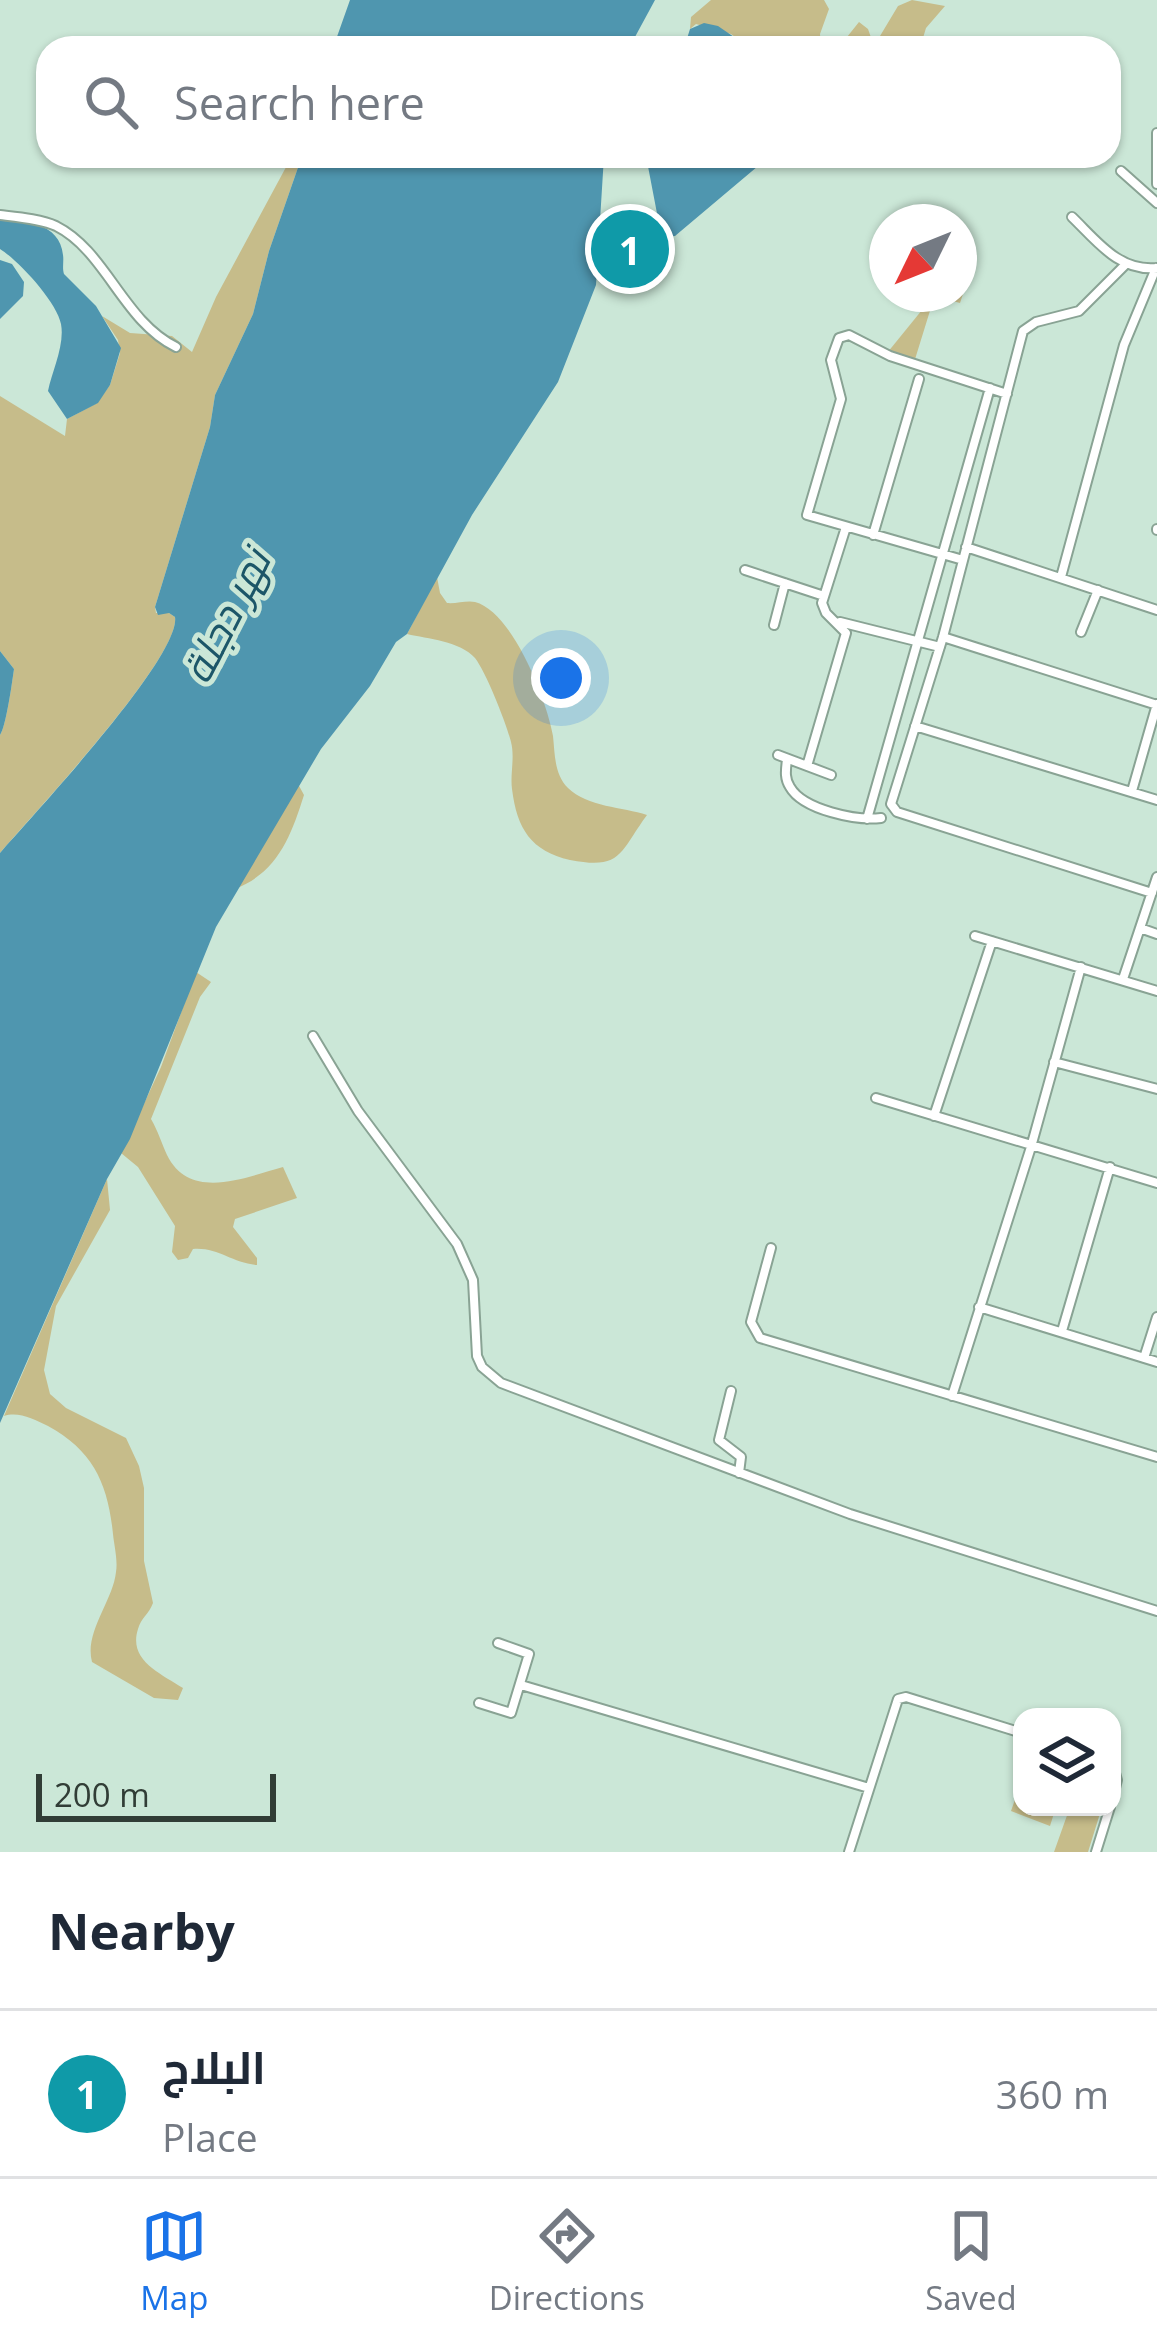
<!DOCTYPE html>
<meta charset="utf-8">
<style>
:root{--surface:#fff;--page:#f2f2f3;--text:#1f2937;--muted:#747a83;--line:#e0e1e3;--accent:#1a73e8}
body{margin:0;font-family:"Open Sans",Cairo,sans-serif;background:var(--page);color:var(--text)}
.controls{position:absolute;right:36px;bottom:36px;display:grid;overflow:hidden;border-radius:24px;box-shadow:0 3px 9px #0004}
.controls button{width:108px;height:108px;display:grid;place-items:center;padding:0;border:0;border-bottom:3px solid var(--line);background:var(--surface);color:var(--text);font:60px sans-serif}
.compass{position:absolute;left:869px;top:204px;width:108px;height:108px;border-radius:50%;background:var(--surface);box-shadow:0 3px 9px #0004;rotate:227deg}
.scale{position:absolute;left:36px;bottom:30px;width:240px;box-sizing:border-box;padding-left:12px;border:6px solid #313d36;border-top:0;font-size:33px;line-height:42px;white-space:nowrap;color:#313d36;-webkit-text-stroke:9px #cbe7d7;paint-order:stroke}
.you{position:absolute;left:561px;top:678px;width:42px;height:42px;margin:-30px;border:9px solid #fff;border-radius:50%;background:#1a73e8;box-shadow:0 0 0 18px #1a73e833}
.badge{display:grid;place-items:center;width:78px;height:78px;border-radius:50%;background:var(--accent);color:#fff;font-size:39px;font-weight:700}
.pin{position:absolute;translate:-50% -50%;border:6px solid #fff;box-shadow:0 3px 12px #0006}
.list{margin:0;padding:0;list-style:none}
h2{display:flex;justify-content:space-between;align-items:center;height:156px;margin:0;padding:0 48px;font-size:51px}
h2 small{font-size:39px;font-weight:400;color:var(--muted)}
.list li{display:grid;grid-template-columns:78px 1fr auto;gap:36px;align-items:center;box-sizing:border-box;height:168px;padding:0 48px;border-top:3px solid var(--line)}
.list b{display:block;font-size:45px;white-space:nowrap}
.list p{margin:0;font-size:39px;white-space:nowrap;color:var(--muted)}
.list em{font-size:39px;font-style:normal;color:var(--muted)}
.icon{flex:none;width:66px;height:66px;fill:none;stroke:currentColor;stroke-width:2;stroke-linecap:round;stroke-linejoin:round}
.map{position:relative;flex:none;width:1157px;height:1852px;overflow:hidden}
.search{position:absolute;background:var(--surface);box-shadow:0 3px 9px #0004;left:36px;right:36px;top:36px;height:132px;display:flex;align-items:center;gap:30px;box-sizing:border-box;padding:0 42px;border-radius:36px;color:var(--muted);font-size:45px}
.sheet{height:324px;background:var(--surface)}
nav{display:flex;justify-content:space-around;align-items:center;box-sizing:border-box;height:168px;border-top:3px solid var(--line);background:var(--surface);font-size:33px;color:var(--muted)}
nav a{display:grid;justify-items:center;gap:6px}
nav .on{color:var(--accent)}
.map>svg:first-child{display:block}
.green{fill:#c6bc8a}
.water{fill:#4f96af}
.lines{fill:none;stroke-linecap:round;stroke-linejoin:round}
.minor-casing{stroke:#89a394;stroke-width:12}
.minor{stroke:#fff;stroke-width:8}
.labels{text-anchor:middle;stroke-width:10;stroke-linejoin:round;paint-order:stroke}
.water-label{font-size:42px;font-style:italic;fill:#1c5668;stroke:#cbe7d7}
</style>
<div class="map">
<svg width="1157" height="1852" viewBox="0 0 1157 1852">
<rect width="100%" height="100%" fill="#cbe7d7"/>
<path class="green" d="M711 0H824L829 9 820 34 821 48H750L731 34 696 24 690 29 691 17Z
M912 0 945 6 926 28 920 48H827L847 37 859 22 868 29 874 46 898 6Z
M292 156H302L269 251 253 314 215 395 210 427 155 607 156 613H169L175 617C181 657 32 815 0 853V735C6 727 12 683 14 669L0 651V396L65 436 67 419 97 403 110 385 120 353 118 340 102 316 130 333 172 336 192 352 216 297Z
M959 289 964 291 960 303 938 297 933 301 912 369 883 358 935 294H959Z
M437 577 440 593 447 603C456 604 467 600 475 602 513 612 547 701 553 736 555 754 554 774 568 788 587 807 623 807 647 815 619 853 622 870 570 860 531 851 517 829 512 789 510 774 515 757 511 742 507 725 486 672 475 658 460 641 428 639 407 634Z
M298 784 304 795C291 836 278 872 235 889Z
M196 972 211 982 200 997 151 1119C158 1131 162 1144 167 1155 190 1202 246 1177 283 1167L297 1198 235 1219 233 1227 257 1258V1265C232 1263 218 1247 193 1249L188 1258 178 1260 172 1252 175 1226 138 1167 121 1153 161 1067Z
M107 1179 110 1210 56 1306 44 1370 50 1394 66 1408 126 1438 139 1466 144 1488V1561L153 1603C149 1614 141 1618 138 1629 128 1660 160 1673 183 1688L178 1700 154 1698 92 1662C84 1632 113 1601 116 1572 118 1560 114 1545 113 1534 108 1485 94 1451 48 1426 34 1419 18 1411 4 1416Z
M1022 1779V1807H1056L1050 1826 1011 1811Z
M1070 1807H1102L1088 1852H1054Z"/>
<path class="water" d="M350 0H655L629 48H333Z
M704 23 718 26 750 48H684L690 29Z
M302 156H604L596 285 558 382 472 515 407 634 396 642 370 686 321 749 216 927 130 1139 107 1179 0 1423V853C32 816 181 657 175 617L169 613 158 615 155 607 210 427 215 395 253 314 269 251Z
M646 156H770L675 236 667 237 660 229Z
M0 217C24 220 60 223 63 255 64 261 62 268 64 274L96 306 121 348 110 385 98 403 67 419 48 391C52 371 65 345 61 324 57 302 18 260 0 249Z
M0 260 12 264 24 282 23 296 0 319Z
M0 651 14 669C12 683 6 727 0 735Z"/>
<g class="lines">
<g class="minor-casing">
<path id="minor" d="M1157 133V184
M1121 171 1157 203
M0 215C17 217 41 219 56 226 106 251 123 321 176 347
M1072 217C1097 241 1119 272 1157 268
M1126 264 1079 311 1036 322 1023 331 943 637 891 804 897 812 1152 893
M1157 529V530
M873 535 919 379
M966 547 1157 610
M963 560 807 515 841 399 831 360 839 338 849 335 890 356 1007 394
M745 570 824 596
M1061 577 1124 345 1156 268
M840 622 940 647
M774 625 785 583
M1081 632 1098 590
M943 637 1157 705
M915 726 1157 800
M778 755 831 775
M787 759C786 769 784 778 790 787 803 810 857 821 881 818
M807 766 846 633 826 613 822 603 846 527
M1132 791 1157 704
M867 819 990 388
M1140 928 1157 934
M975 936 1157 991
M1123 979 1157 877
M313 1036 358 1111 457 1244 473 1280 477 1356 482 1367 501 1383 850 1514 1157 1611
M1054 1062 1157 1089
M876 1098 1157 1183
M934 1116 992 941
M771 1248 751 1322 760 1338 1157 1457
M979 1307 1157 1362
M1062 1331 1110 1167
M1144 1358 1157 1317
M731 1391 719 1440 741 1457 739 1473
M952 1396 1031 1147 1081 967
M521 1685 869 1788
M479 1703 511 1713 529 1654 498 1643
M1112 1762 1117 1780 1112 1800
M849 1852 898 1699 906 1697 1022 1733
M1096 1852 1110 1807"/>
</g>
<use href="#minor" class="minor"/>
</g>
<g class="labels">
<g class="water-label">
<text transform="translate(226 616) rotate(-63)" y="15">نهر دجلة</text>
</g>
</g>
</svg>
<div class="controls">
<button><svg class="icon" aria-label="layers" viewBox="0 0 24 24"><path d="M12 4l9 5-9 5-9-5zM3 14l9 5 9-5"/></svg></button>
</div>
<svg class="compass" viewBox="-18 -18 36 36"><path d="M0-13l5 13h-10z" fill="#e53935"/><path d="M0 13l5-13h-10z" fill="#747a83"/></svg>
<div class="scale">200 m</div>
<div class="you"></div>
<div class="pin badge" style="left:630px;top:249px;background:#0f9aa8">1</div>
<div class="search"><svg class="icon" aria-label="search" viewBox="0 0 24 24"><circle cx="10" cy="10" r="6"/><path d="M15 15l6 6"/></svg>Search here</div>
</div>
<section class="sheet">
<h2>Nearby<small></small></h2>
<ul class="list">
<li><span class="badge" style="background:#0f9aa8">1</span><div><b>البلاج</b><p>Place</p></div><em>360 m</em></li>
</ul>
</section>
<nav>
<a class="on"><svg class="icon" aria-label="map" viewBox="0 0 24 24"><path d="M3 6l6-2 6 2 6-2v14l-6 2-6-2-6 2zM9 4v14M15 6v14"/></svg>Map</a>
<a><svg class="icon" aria-label="directions" viewBox="0 0 24 24"><path d="M12 3l9 9-9 9-9-9zM9 14v-3h6M13 9l2 2-2 2"/></svg>Directions</a>
<a><svg class="icon" aria-label="saved" viewBox="0 0 24 24"><path d="M7 4h10v16l-5-4-5 4z"/></svg>Saved</a>
</nav>
